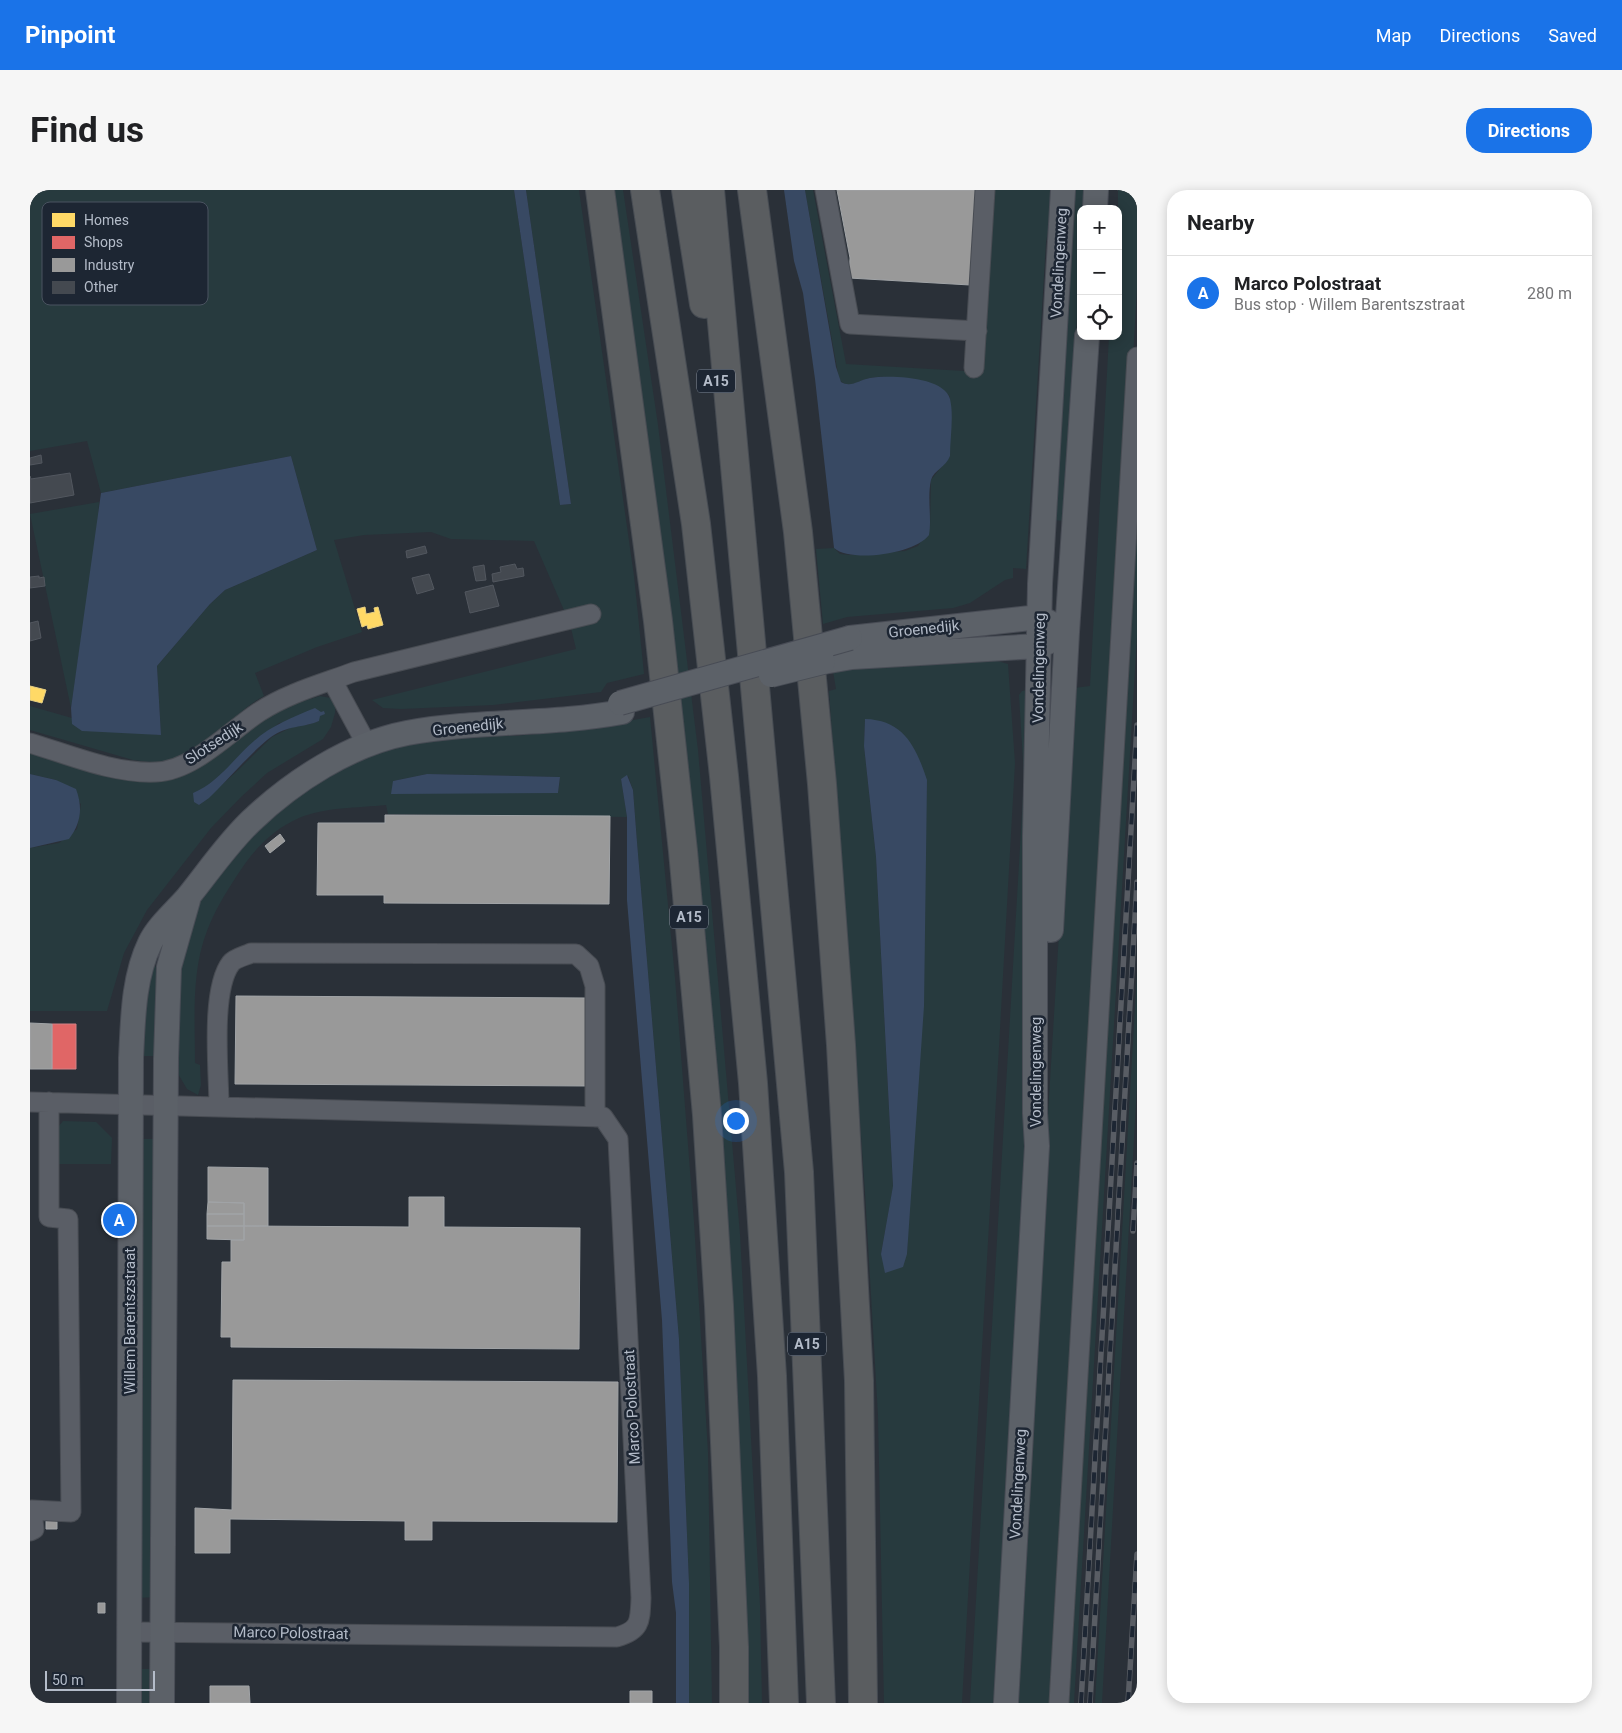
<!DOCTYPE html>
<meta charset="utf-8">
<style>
:root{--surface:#fff;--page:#f6f6f6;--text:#202124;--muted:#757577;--line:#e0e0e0;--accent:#1a73e8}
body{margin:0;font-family:Roboto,sans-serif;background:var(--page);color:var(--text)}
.controls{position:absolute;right:15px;top:15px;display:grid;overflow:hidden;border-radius:10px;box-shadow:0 2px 12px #0003}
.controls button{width:45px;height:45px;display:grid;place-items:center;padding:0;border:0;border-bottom:1px solid var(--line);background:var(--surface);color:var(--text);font:25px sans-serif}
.scale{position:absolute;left:15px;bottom:12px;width:110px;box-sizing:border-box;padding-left:5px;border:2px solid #b4bcc9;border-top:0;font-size:14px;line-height:18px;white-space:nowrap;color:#b4bcc9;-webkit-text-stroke:4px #1d2633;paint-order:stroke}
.you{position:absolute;left:705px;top:930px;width:18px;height:18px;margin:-12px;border:4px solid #fff;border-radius:50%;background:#1a73e8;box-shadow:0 0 0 8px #1a73e833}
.badge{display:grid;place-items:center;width:32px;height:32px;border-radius:50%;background:var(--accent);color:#fff;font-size:16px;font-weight:700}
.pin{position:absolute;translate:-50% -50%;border:2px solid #fff;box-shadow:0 1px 5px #0006}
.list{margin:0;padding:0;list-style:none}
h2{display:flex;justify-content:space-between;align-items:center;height:65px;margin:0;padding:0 20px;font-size:21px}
h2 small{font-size:16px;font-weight:400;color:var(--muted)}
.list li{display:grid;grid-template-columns:32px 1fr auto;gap:15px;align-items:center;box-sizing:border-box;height:75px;padding:0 20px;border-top:1px solid var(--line)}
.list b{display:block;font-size:19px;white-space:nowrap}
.list p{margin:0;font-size:16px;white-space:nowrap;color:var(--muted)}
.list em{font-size:16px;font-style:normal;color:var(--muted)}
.icon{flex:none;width:28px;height:28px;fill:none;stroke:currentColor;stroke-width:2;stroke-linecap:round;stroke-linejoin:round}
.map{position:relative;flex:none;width:1107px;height:1513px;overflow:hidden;border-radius:20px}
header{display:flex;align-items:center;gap:30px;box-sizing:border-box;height:70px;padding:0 25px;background:var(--accent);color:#fff}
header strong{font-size:24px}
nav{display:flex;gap:28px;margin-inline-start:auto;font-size:18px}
.intro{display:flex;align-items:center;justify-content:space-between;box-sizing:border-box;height:120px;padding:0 30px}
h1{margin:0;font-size:35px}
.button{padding:12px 22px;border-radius:20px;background:var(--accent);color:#fff;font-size:18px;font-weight:700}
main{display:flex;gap:30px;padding:0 30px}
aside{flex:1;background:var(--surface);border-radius:20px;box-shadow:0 2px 12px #0003}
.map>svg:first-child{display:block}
.green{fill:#273a3e;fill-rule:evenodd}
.water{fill:#384963}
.homes{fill:#ffd966;stroke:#e8d084}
.shops{fill:#e06666;stroke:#d38084}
.industry{fill:#999;stroke:#a1a4a7}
.building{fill:#444950;stroke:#52575f}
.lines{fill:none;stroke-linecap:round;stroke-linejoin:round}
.minor-casing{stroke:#484c53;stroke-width:21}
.major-casing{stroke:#484c55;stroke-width:26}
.highway-casing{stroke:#474c53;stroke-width:30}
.minor{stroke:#5a5e66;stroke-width:19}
.major{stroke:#5c6168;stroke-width:24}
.highway{stroke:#5a5d60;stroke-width:28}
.rail-casing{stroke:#595d64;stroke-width:5.5}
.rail{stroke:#1d2633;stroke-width:4;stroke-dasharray:11;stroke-linecap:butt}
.major-bridge-casing{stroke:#484c55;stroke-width:26;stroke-linecap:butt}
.major-bridge{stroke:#5c6168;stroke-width:24}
.labels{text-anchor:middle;stroke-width:5;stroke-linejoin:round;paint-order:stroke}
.shield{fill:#1d2633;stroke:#878f9c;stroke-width:1}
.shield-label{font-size:14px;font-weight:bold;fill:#b4bcc9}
.street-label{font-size:15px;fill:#b4bcc9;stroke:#1d2633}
.key{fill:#1d2633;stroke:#4a5360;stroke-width:1}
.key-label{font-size:14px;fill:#b4bcc9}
</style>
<header>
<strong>Pinpoint</strong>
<nav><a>Map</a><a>Directions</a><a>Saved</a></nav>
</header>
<div class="intro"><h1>Find us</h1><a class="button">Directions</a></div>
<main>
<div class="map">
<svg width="1107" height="1513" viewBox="0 0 1107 1513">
<rect width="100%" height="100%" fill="#2a3038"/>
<path class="green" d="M0 0H484L530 315 541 314 496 0H549L604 386 614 484 577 493 571 502 463 515 371 519 353 518 342 510 546 459 540 434 504 351 421 349 401 342 334 345 304 350 332 442 287 457 225 483 234 506C201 523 174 568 134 572 124 573 113 571 103 570L0 540V516L42 528V534L131 545 127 476 180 414 195 400 287 360 261 266 71 303 57 251 0 261Z
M582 0H593L628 235 668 560 710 1044 730 1415 732 1513H717L644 457 596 88Z
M775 0H783L816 174 951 182 961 0H1026L1016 52 996 379 983 378V388L975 390 940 413 923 418 817 427 793 434 786 359 804 358 810 364 820 365 875 361 888 356 900 337 901 290 920 266V210L919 205C891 196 862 180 833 190 824 194 816 198 809 189Z
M1043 0H1054L1053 19H1051V60L1035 331 1024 330Z
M1088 0H1107V98L1026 1513H982L1044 498 1060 496 1079 146H1088Z
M1107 231V445L1098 597 1044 1513H1033Z
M69 312 67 342 41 518 0 324Z
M964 470 978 474 985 573 932 1513H854L848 1225 835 1002 799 501 806 499 803 481 866 474H915ZM835 530 897 591 877 1064H851L863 997 846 667 834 556Z
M1001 499 999 942 967 1513H940L994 588 989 505 992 501Z
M290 506 306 509 305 523 301 537 293 549 237 583 211 607 181 638 117 720 94 763 77 821H0V658L29 653 47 639 51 614 26 590 0 584V557L113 587 244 520ZM289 531 277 535 268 534 242 547 204 584 169 615 163 603 174 599 249 533Z
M620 527 645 788 664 1032 678 1262 682 1513H659V1393L649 1149 607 652 603 600 598 586 591 589 597 627 358 624 356 615C328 618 295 617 269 628 241 640 222 662 206 687 195 704 184 722 177 741 161 782 165 830 165 873L170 875 171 895 168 905 157 899 147 882 149 771 164 720 186 683 219 645 263 608 332 565 371 552 460 544 484 546 542 541ZM397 584 530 587V588L528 603H374L363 591Z
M121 776 131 777V866H106Z
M1107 782V895L1072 1513H1065Z
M33 931 66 932 82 948 81 974H28V937Z
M106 949H131L128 1407 104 1408Z
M104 1479H127V1513H103Z"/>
<path class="water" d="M484 0H496L541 314 530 315Z
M754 0H775L806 177 811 192C821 198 829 190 840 188 858 185 914 186 920 209 924 226 920 248 920 266 916 277 904 280 901 290 897 308 902 328 899 345 885 364 821 373 804 358L785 189 773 103 764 71Z
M261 266 287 360 195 400 180 414 127 476 131 545 52 541 42 534 41 518 71 303Z
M285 518 291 522 294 521 295 524 290 526 289 531C273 538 257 535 241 547 220 563 199 589 179 608L169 615 164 612 163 603C188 593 204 568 224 551 242 535 263 527 285 518Z
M835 529C874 530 886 557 897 590L894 816 877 1064 873 1077 855 1083 851 1064 863 996 846 667 834 556Z
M0 584 26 590 46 599C53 618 51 633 39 649L0 658Z
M397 584 530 587 528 603 361 604 363 591Z
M597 585 603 600 607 652 649 1149 659 1393V1513H646V1423L642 1392 632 1130 597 710V627L591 589Z"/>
<path class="homes" d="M335 417 336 424 345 422 344 418 348 417 353 435 338 439 337 435 332 437 327 419Z
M0 496 16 500 12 513 0 510Z"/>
<path class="shops" d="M22 834H46V879H22Z"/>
<path class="industry" d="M807 0H945L940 95 819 88 820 68Z
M355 625 580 626 579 714 354 713V705H287L288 633H355Z
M250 644 255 651 240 663 235 656Z
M206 806 557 808V896L205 894Z
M0 833 22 834V879H0Z
M178 977 238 978V1036H214V1013L178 1012Z
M379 1007H414V1037L550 1038 549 1159 201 1157V1147H191L192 1072H201V1050H214V1036L379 1037Z
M178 1012 214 1013V1024H177Z
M177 1024H214V1036H177Z
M177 1036H214V1050L177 1049Z
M203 1190 588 1192 587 1332 402 1331V1350H375V1331L200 1329V1363H165V1318L202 1320Z
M16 1329H27V1339H16Z
M68 1413H75V1423H68Z
M180 1496H219L220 1513H180Z
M600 1501H622V1513H600Z"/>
<path class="building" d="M11 265 12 273 0 275V268Z
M40 283 44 305 0 313V286L1 289Z
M395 356 397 363 377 368 376 361Z
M485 374 487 379 493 378 494 386 463 392 462 384 471 382 470 377Z
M454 375 456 390 446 391 443 377Z
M399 384 404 399 387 404 382 388Z
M9 386V388L14 387 15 396 0 398V387Z
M463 395 469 416 440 423 435 402Z
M8 431 11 448 0 451V433Z"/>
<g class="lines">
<g class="minor-casing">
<path id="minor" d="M795 0 820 134 947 141
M944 178 955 0
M302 490 337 555
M0 553C40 565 84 584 126 582 163 581 200 541 229 522 258 503 292 494 324 482L561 424
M0 912 573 927 588 949 611 1408C610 1431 611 1440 587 1447L100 1442
M189 917C189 883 180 800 201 773 205 768 215 766 221 763L546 764 559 776 565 796V927
M0 1341 4 1339 2 1320 41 1322 38 1029 19 1027V912
M1029 1513 1107 167"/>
</g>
<g class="major-casing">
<path id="major" d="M1065 19 1066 0
M820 448 1009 427 1022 434
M793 472 822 467 1009 456 1022 450
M1021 740 1037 442 1057 146
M99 1513 101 868C103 830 103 788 120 753 128 736 146 721 158 707 179 681 197 654 221 631 263 591 320 554 377 543 448 530 521 535 592 522
M132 1513 136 869 139 777 158 710
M976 1513 1007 956 1005 923V645L1010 394 1033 0"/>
</g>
<g class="highway-casing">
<path id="highway" d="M570 0 628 431 653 661 677 925 689 1116 704 1457V1513
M615 0 666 334 694 586 723 893 742 1186 754 1513
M656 0 674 114
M680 0 769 982 791 1513
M722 0 768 342 792 594 811 855 829 1191 833 1513"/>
</g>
<use href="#minor" class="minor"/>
<use href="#major" class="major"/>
<use href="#highway" class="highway"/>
<g class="rail-casing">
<path id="rail" d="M1103 1041 1107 973
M1051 1513 1107 535
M1060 1513 1107 692
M1098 1513 1107 1364"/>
</g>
<use href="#rail" class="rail"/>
<g class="major-bridge-casing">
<path id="major-bridge" d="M741 485 793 472
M590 513 820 448"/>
</g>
<use href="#major-bridge" class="major-bridge"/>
</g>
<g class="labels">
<g class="shield">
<rect x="667" y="179.5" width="38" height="23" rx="4"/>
<rect x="640" y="715.5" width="38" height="23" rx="4"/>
<rect x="758" y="1142.5" width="38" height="23" rx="4"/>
</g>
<g class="shield-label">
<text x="686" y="196">A15</text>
<text x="659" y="732">A15</text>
<text x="777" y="1159">A15</text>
</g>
<g class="street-label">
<text transform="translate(1029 73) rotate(-87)" y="5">Vondelingenweg</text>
<text transform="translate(894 439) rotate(-6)" y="5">Groenedijk</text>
<text transform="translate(1009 478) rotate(-89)" y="5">Vondelingenweg</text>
<text transform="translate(438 537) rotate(-6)" y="5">Groenedijk</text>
<text transform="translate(184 553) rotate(-33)" y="5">Slotsedijk</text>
<text transform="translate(1006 882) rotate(-90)" y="5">Vondelingenweg</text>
<text transform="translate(100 1131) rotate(-90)" y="5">Willem Barentszstraat</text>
<text transform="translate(602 1217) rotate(-93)" y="5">Marco Polostraat</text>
<text transform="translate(988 1294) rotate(-87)" y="5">Vondelingenweg</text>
<text transform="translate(261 1443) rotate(1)" y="5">Marco Polostraat</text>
</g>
</g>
<rect x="12" y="12" width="166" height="103" rx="8" class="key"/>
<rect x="22" y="23" width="23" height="14" fill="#ffd966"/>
<rect x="22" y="46" width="23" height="13" fill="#e06666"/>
<rect x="22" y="68" width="23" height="14" fill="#999"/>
<rect x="22" y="91" width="23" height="13" fill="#444950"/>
<g class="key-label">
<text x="54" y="35">Homes</text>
<text x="54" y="57">Shops</text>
<text x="54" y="80">Industry</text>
<text x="54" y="102">Other</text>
</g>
</svg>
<div class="controls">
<button>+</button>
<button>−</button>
<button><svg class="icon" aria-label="locate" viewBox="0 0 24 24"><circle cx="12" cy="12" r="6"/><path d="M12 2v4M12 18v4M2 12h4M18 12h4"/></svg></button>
</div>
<div class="scale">50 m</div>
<div class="you"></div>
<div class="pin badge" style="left:89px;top:1030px">A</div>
</div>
<aside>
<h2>Nearby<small></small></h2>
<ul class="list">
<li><span class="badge">A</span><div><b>Marco Polostraat</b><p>Bus stop · Willem Barentszstraat</p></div><em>280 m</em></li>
</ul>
</aside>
</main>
